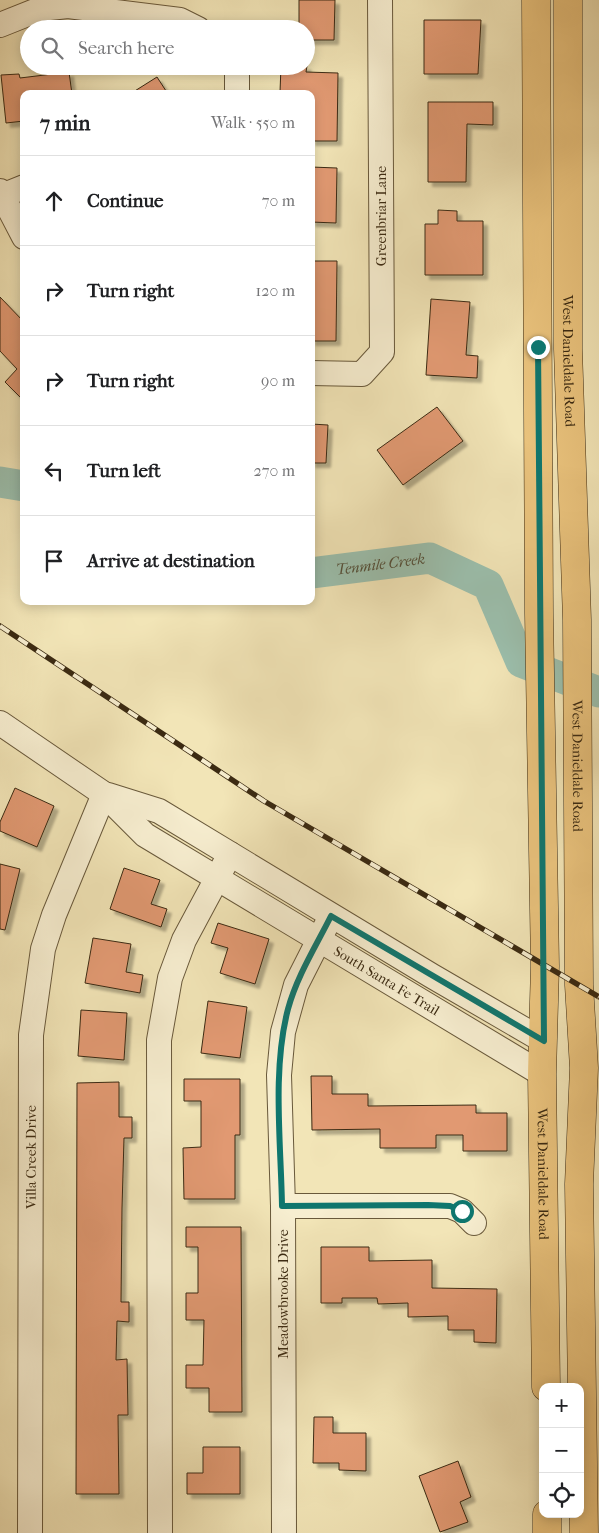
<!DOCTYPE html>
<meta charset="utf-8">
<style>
:root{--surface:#fff;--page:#f2f2f2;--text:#202124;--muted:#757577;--line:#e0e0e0}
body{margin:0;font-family:"IM FELL French Canon",serif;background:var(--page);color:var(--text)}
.controls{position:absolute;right:15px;bottom:15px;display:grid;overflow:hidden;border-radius:10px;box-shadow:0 2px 12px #0003}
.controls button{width:45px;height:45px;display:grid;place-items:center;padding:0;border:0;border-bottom:1px solid var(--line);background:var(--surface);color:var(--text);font:25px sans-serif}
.stop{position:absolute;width:15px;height:15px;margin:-11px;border:4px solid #0f766e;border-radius:50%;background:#fff}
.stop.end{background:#0f766e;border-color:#fff;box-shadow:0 1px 5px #0008}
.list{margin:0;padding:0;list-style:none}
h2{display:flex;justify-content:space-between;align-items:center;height:65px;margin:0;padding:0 20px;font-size:21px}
h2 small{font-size:16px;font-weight:400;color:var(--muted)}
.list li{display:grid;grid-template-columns:32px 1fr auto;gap:15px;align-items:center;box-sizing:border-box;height:90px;padding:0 20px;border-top:1px solid var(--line)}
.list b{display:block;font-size:19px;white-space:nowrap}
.list em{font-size:16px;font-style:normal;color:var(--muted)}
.icon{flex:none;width:28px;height:28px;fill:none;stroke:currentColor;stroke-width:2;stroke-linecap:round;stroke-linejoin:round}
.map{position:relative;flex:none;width:599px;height:1533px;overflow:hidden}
.search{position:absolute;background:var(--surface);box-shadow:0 2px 12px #0003;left:20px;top:20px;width:295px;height:55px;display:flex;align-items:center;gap:12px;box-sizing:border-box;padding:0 18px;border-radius:28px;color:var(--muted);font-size:19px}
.panel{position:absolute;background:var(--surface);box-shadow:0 2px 12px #0003;left:20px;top:90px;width:295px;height:515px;border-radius:10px}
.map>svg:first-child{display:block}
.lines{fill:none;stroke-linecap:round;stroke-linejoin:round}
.river{stroke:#9bbfad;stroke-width:31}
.building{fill:#e19972;stroke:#3b2a12;filter:url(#shadow)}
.minor-casing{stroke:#69593b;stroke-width:26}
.major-casing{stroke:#3b2a12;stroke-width:29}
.minor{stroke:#f7eed0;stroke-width:24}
.major{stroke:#e9c27c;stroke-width:28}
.rail-casing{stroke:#3b2a12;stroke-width:5.5}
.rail{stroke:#f7eed0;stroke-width:4;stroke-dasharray:11;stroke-linecap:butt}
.route{stroke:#0f766e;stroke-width:6}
.labels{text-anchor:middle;stroke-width:4;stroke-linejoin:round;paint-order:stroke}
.street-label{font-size:14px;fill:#3b2a12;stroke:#f7eed0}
.water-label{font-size:15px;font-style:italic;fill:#534f39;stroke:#f7eed0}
</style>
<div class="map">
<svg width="599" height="1533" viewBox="0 0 599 1533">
<defs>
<filter id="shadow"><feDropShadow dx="4.5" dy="4.5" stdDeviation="1" flood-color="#0004"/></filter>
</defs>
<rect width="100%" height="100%" fill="#f2e5b7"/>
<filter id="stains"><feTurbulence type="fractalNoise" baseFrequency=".004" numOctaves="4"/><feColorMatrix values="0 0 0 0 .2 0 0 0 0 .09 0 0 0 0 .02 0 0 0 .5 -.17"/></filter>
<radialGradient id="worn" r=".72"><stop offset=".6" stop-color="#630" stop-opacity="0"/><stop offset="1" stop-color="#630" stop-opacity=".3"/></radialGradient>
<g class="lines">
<g class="river">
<path d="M0 482 24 486"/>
<path id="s1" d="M311 573 430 558 488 585 521 662 599 692"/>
</g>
</g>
<path class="building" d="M299 0H335L334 40H306V29H299Z
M424 20H481L478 74H424Z
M281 66H307L306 72 338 73 337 141H311V94L280 92Z
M69 72 72 94H24V121L6 123 1 75 19 74 20 78Z
M157 77 168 94H130Z
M428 102H493V125L467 124 466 182H428Z
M311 167 337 168 336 223 311 222Z
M438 210 457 211V221H483V275H425V224H438Z
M311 261H337L336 341H311Z
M0 297 24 322V401L5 382 17 369 0 351Z
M431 299 470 302 466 355 478 356 477 378 426 375Z
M437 407 463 441 403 485 377 450Z
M311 424 328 425 326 463H311Z
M15 788 54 806 37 847 0 831V822Z
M0 864 20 869 5 930 0 929Z
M124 868 160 880 151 904 167 909 161 927 110 909Z
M218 923 269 939 255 984 220 973 228 948 211 943Z
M93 938 131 944 126 972 143 975 140 993 85 983Z
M208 1001 247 1007 240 1058 201 1053Z
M81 1010 127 1013 124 1060 78 1056Z
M311 1076H332V1094H368V1106L476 1105V1113H507V1151H463V1135H436V1148H380V1129L312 1130Z
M184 1079H240V1135H235V1199H184L183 1148 201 1147V1101H184Z
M119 1082V1117H132V1138H124L122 1208 121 1302H129V1322L117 1321 116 1360 127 1359 128 1415H118L119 1494H76L77 1083Z
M186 1227H241L242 1412H209V1388H186V1365H203L204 1320H186V1293H198V1247H186Z
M321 1247H369V1261L432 1260V1288L497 1289 496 1343 474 1342V1330H448V1316L408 1317V1303L378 1304 377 1298H342V1303H321Z
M314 1417H333V1433H366V1471L339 1470V1463H313Z
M203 1447H240V1494H187V1473H203Z
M458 1461 471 1497 460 1502 468 1522 440 1532 419 1476Z"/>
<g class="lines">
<g class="minor-casing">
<g id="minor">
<path d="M0 25 40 9 68 6 180 20 198 29"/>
<path d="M235 66 237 73V94"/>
<path d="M0 191 24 237"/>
<path d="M2 196 24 187"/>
<path d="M311 373 362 374 382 352 380 0"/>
<path id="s2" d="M0 723 104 794 145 835 542 1074"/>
<path d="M108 795 159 811 432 976 544 1041"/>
<path d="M283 1206H450L462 1211 474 1223"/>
<path id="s3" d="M30 1533 31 1035 43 949 54 915 104 794"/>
<path d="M160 1533 159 1040 170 978 184 940 230 854"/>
<path d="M284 1533 283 1206 279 1075 283 1032 296 985 331 916"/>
</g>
</g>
<g class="major-casing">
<g id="major">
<path id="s4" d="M536 0 539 614 545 966 542 1074 546 1387"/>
<path id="s5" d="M568 0V349L577 620 579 985 584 1068 579 1184 584 1533"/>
<path d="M547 1514V1533"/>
</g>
</g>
<use href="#minor" class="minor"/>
<use href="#major" class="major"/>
<g class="rail-casing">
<path id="rail" d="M0 626 264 801 599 997"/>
</g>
<use href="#rail" class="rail"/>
</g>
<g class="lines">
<path class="route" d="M462 1211 450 1206 428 1205 282 1206C281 1143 272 1070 288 1009 297 976 316 946 331 916L544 1041 538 347"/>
</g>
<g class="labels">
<g class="street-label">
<text transform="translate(381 216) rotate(-90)" y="5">Greenbriar Lane</text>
<text dy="5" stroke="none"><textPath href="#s5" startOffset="361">West Danieldale Road</textPath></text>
<text dy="5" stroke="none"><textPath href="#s5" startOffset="766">West Danieldale Road</textPath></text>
<text dy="5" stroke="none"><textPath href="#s2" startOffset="466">South Santa Fe Trail</textPath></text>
<text dy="5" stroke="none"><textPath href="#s3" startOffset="376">Villa Creek Drive</textPath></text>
<text dy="5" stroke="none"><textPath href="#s4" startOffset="1174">West Danieldale Road</textPath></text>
<text transform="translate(283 1294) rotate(-90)" y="5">Meadowbrooke Drive</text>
</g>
<g class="water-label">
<text dy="5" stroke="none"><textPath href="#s1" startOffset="70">Tenmile Creek</textPath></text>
</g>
</g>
<rect width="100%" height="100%" filter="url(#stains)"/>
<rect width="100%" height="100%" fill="url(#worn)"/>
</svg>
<div class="controls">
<button>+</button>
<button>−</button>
<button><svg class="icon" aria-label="locate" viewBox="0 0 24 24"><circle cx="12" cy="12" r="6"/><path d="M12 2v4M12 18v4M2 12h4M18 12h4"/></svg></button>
</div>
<div class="stop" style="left:462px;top:1211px"></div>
<div class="stop end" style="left:538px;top:347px"></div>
<div class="search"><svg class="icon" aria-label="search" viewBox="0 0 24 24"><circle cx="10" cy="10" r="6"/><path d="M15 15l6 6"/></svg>Search here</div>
<section class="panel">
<h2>7 min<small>Walk · 550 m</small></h2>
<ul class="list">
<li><svg class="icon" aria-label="ahead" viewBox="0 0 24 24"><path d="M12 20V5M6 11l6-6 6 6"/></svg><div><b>Continue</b></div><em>70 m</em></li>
<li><svg class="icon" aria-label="right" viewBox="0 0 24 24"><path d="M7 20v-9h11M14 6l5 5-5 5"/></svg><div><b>Turn right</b></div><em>120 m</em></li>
<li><svg class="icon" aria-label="right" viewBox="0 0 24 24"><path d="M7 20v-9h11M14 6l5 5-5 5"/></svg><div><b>Turn right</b></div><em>90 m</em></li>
<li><svg class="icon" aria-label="left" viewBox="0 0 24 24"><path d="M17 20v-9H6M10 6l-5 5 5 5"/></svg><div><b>Turn left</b></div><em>270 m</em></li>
<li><svg class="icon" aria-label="arrive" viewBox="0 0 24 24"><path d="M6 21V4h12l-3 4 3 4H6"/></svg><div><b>Arrive at destination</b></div></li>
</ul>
</section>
</div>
